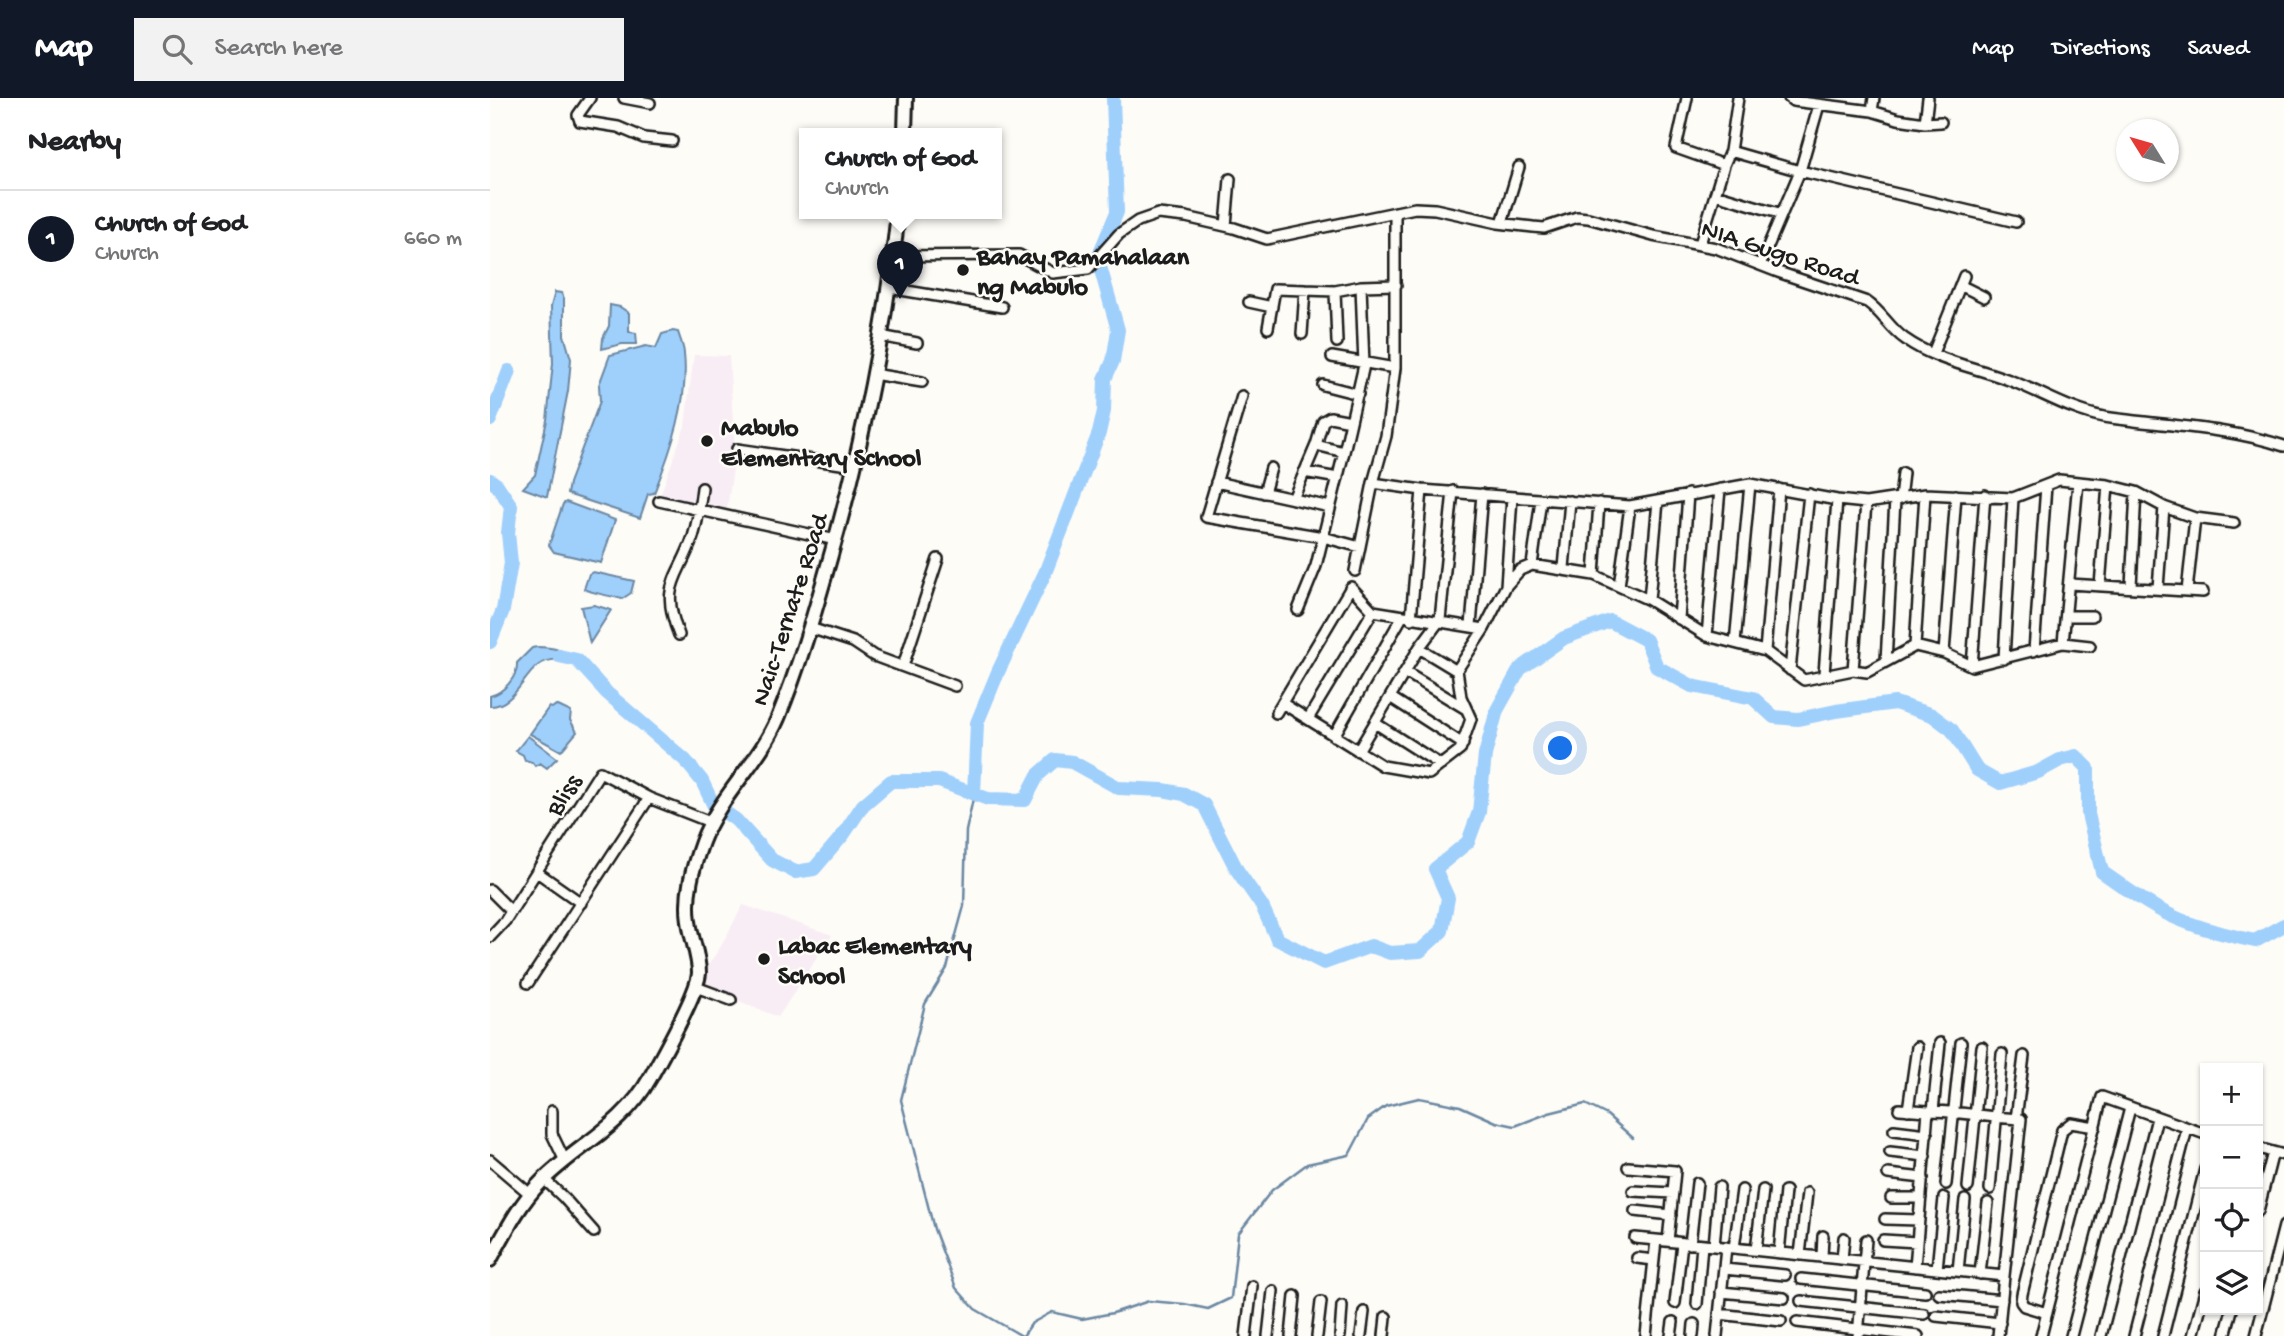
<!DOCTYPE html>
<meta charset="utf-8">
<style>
:root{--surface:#fff;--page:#f2f2f2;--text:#202124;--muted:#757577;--line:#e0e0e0;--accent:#111827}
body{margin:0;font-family:"Gochi Hand",sans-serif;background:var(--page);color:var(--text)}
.controls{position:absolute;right:21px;bottom:21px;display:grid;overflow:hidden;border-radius:0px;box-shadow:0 2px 5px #0004}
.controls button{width:63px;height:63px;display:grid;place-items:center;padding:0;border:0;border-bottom:2px solid var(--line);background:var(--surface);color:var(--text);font:35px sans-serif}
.compass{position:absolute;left:1626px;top:21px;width:63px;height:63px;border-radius:50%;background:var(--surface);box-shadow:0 2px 5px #0004;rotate:307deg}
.you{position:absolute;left:1071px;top:651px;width:24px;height:24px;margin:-18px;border:5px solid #fff;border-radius:50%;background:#1a73e8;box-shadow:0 0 0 10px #1a73e833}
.badge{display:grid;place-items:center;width:46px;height:46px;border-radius:50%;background:var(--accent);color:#fff;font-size:23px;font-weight:700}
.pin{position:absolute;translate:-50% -58px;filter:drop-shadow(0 2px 4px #0008)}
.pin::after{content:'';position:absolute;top:37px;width:24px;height:21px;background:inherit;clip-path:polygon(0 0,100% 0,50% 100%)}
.popup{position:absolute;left:309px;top:30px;width:203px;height:91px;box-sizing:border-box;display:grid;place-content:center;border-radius:0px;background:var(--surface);filter:drop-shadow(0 2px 5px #0005);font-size:23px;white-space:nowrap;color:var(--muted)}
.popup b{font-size:26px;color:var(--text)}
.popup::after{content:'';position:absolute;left:50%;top:100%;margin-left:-14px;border:14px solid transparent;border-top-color:var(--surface)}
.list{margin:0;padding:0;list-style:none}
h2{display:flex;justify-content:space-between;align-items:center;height:91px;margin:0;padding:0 28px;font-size:30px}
h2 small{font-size:23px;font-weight:400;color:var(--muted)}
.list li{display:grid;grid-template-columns:46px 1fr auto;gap:21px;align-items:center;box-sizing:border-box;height:98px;padding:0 28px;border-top:2px solid var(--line)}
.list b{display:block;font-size:26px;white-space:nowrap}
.list p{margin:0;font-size:23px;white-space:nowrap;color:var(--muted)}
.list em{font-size:23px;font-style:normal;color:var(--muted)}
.icon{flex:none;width:38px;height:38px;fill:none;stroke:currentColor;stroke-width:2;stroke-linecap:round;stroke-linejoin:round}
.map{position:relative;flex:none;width:1794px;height:1238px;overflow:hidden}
header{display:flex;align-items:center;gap:42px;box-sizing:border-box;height:98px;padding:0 35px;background:var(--accent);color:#fff}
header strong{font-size:33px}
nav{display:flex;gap:38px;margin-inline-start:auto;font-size:24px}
.search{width:490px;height:63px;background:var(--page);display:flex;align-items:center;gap:18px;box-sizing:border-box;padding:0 24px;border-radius:0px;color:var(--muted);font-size:26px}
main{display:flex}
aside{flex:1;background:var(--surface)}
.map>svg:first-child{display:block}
.built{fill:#f8ecf5}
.water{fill:#9fcffb;stroke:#6b87a2;stroke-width:2}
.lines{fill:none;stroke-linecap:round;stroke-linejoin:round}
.stream{stroke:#6b87a2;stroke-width:2.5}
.river{stroke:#9fcffb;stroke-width:14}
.street-casing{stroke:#1c1c1c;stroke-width:14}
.secondary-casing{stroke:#1c1c1c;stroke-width:18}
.street{stroke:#fdfcf7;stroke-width:9}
.secondary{stroke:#fdfcf7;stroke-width:12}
.poi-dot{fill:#1c1c1c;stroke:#fdfcf7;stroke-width:2.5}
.labels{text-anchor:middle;stroke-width:5;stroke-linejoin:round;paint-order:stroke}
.street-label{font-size:26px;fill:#1c1c1c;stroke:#fdfcf7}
.poi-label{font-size:26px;font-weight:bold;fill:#1c1c1c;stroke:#fdfcf7;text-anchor:start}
</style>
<header>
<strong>Map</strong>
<div class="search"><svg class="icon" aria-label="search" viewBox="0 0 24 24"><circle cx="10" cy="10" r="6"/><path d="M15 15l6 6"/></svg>Search here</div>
<nav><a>Map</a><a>Directions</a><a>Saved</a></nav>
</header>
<main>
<aside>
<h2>Nearby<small></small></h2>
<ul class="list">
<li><span class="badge">1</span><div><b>Church of God</b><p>Church</p></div><em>660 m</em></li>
</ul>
</aside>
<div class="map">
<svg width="1794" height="1238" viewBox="0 0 1794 1238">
<rect width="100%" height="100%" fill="#fdfcf7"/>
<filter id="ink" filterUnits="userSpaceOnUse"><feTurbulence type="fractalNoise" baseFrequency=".0143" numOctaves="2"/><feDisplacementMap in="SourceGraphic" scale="14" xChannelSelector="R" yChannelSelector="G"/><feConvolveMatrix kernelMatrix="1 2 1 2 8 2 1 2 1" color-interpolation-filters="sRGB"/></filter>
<g filter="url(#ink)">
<path class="built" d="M204 257 239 258 245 357 237 411 170 398 195 328Z
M253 807 342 837 288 919 210 887 215 872 230 850Z"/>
<path class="water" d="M65 194 71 195 74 200V237L81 261 78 293 57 399 33 390 45 377 57 322 63 265 61 208Z
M120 207 130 209 139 215V234L146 235 147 246H132L112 251 113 240 119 228Z
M183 233 188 234C190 241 194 249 194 256 199 301 181 353 164 395L158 396 150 420 77 396 79 385 110 303 109 287 120 257 156 248 166 250 172 236Z
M76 404 125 422 111 465 64 454 59 447 73 406Z
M103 474 144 483 141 495 132 501C122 498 101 495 94 491L99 476Z
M104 507 121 512 100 545 91 509Z
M47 549C63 549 74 552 87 562 76 562 64 560 54 564 35 572 25 609 0 608V598C13 595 28 579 27 565L42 550Z
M66 607 81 614 80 622 87 634 71 653 40 636 59 609 62 610Z
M38 638 67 660 57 670 50 665 45 668 42 664 35 662 33 657 26 653Z"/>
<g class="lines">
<path class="stream" d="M484 696 476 733 474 808 457 870 435 906 411 1002 444 1131 466 1190 485 1211 532 1238
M533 1238 542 1225 562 1214 592 1221 623 1215 659 1203 694 1206 718 1211 741 1200 748 1136 782 1092 817 1066 859 1057 878 1021 896 1008 929 1000 970 1008 1006 1024 1025 1028 1059 1015 1095 1006 1117 1017 1143 1040"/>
<path class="river" d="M611 152 627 114 623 0
M0 322 19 273
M0 382 7 387 21 408 18 435 21 465 13 512 0 544
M69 558 87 562 117 595 195 662 212 683 223 706 246 722 282 762 305 774 324 771 353 737 373 707 401 683H449L498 701 535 702 548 677 565 662 582 664 629 690 673 692 694 696 714 707 747 772 772 808 787 841 834 865 881 848 900 855 930 853 952 833 958 800 945 771 978 744 989 714 995 657 1007 612 1030 571 1074 540 1120 523 1156 542 1167 569 1202 588 1263 600 1284 619 1308 621 1346 613 1405 605 1442 617 1462 632 1487 672 1510 685 1548 674 1570 662 1586 658 1598 670V716L1612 774C1637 791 1663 811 1691 822 1715 832 1741 838 1765 843L1794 827
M484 696 487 625 508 574 555 475 609 335 614 313 615 281 623 263 628 232 611 172"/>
<g class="street-casing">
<path id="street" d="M100 0 88 17 90 23 128 29 154 40 182 43
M134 0 160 5
M1197 0 1186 50 1234 67 1240 53
M1248 0 1240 53 1310 73 1526 124
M1299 0 1303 3 1382 13 1408 21 1435 25 1438 0
M1382 13 1384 0
M1435 25 1451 24
M1225 96 1292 116
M905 114V270L896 338 883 385 932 392 1140 408 1260 386 1347 402 1376 405 1435 396 1523 400 1569 382 1618 387 1646 394 1674 409 1705 420 1744 425
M1012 125 1029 69
M736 128 740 81
M1210 146 1234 67
M403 158 529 157 563 175 598 171 629 136 648 123 668 116 696 119 744 130 777 141 925 110 945 111 1008 125 1043 129 1054 130 1087 119 1098 120 1163 138 1226 150 1288 174 1377 204C1392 214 1400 231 1415 241 1446 263 1485 269 1519 282 1551 294 1581 313 1614 319 1674 328 1736 329 1794 348
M1270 167 1310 73 1329 7
M1470 187 1494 199
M399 190 512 209
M845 193 847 244
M759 204 782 209
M778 230 785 191 845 193 871 188 906 187
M812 236 815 192
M390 238 427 245
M1443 255 1474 178
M842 259 905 270
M383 276 432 284
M833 287 868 296
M752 298 716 419 833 439 870 449
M861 323 840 319 833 323 826 347 854 354 874 267 871 188
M247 351 365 368
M814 374 848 380
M726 384 840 409
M774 395 781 370
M803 401 826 347
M1410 401 1413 375
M169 403 346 442
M1042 467 1051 402
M1074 470 1080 403
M865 473 883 385
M1104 477 1109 405
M1579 486 1713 494
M1016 488 1030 472 1042 467 1104 477 1159 502 1217 538 1275 553 1314 582 1363 572 1377 574 1425 548 1454 555 1482 568 1573 545 1600 548
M1129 488 1140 408
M1610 488 1618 387
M1641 488 1646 394
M1668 490 1674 409
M1697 493 1705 420
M1159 502 1168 403
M808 512 826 468 854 354
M1576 518H1602
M921 521 932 392
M1189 521 1198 396
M981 528 992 396
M320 530 363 544 384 558 465 588
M189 537C169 487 188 482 203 439 208 423 210 406 212 390
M1217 538 1230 391
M1245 545 1260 386
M1573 545 1588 384
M1425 548 1435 396
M929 550 950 522 963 393
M1275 553 1289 391
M1544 553 1556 388
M1454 555 1466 397
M1514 561 1523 400
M1396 563 1405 402
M413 568 448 461
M1482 568 1495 397
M1300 572 1319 396
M1363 572 1376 405
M915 574 976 611
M1334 576 1347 402
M900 599 973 646
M792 605 893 668 939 676 970 652 981 621 971 599 967 572 994 531 1016 488 1022 399
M786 615 861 489 883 513 994 531
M818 621 883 513
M885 625 951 667
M844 638 912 519
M868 653 929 550 967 573
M47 774 91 805
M0 792 21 813
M0 839 15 823 110 674 159 700 220 724
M38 885 159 700
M206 889 241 902
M1409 1011 1438 1013
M1418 1012 1427 949
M62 1013V1036L75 1063
M1443 1013 1450 945
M1526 1021 1534 958
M1404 1032 1437 1036
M1768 1050 1794 1057
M1400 1054 1435 1058
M0 1062 40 1096
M1138 1069 1185 1073 1178 1143
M1398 1076 1433 1080
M54 1081 74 1100 104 1134
M1456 1086 1471 945
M1478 1089 1492 949
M1500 1091 1512 956
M1143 1093 1183 1095
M1401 1100H1431
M1145 1113 1181 1117
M1768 1113 1783 1054
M1395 1121 1429 1122
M1145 1140 1166 1142
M1393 1142 1427 1144
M1200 1146 1207 1085
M1224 1148 1229 1089
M1244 1150 1252 1092
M1266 1152 1273 1092
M1289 1155 1295 1093
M1310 1157 1317 1095
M1332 1159 1333 1138
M1147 1160 1164 1162
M1352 1161 1354 1140
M1234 1171 1295 1177
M1447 1171 1454 1100
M1468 1173 1475 1102
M1490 1176 1498 1105
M1311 1181 1435 1194
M1231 1194 1294 1200
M1449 1196 1512 1202
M1311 1203 1434 1216
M1185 1205 1192 1145
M1207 1206 1212 1147
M1557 1215 1534 1208 1531 1204 1532 1196 1572 1032 1581 1025 1605 1029
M1229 1216 1291 1223
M1446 1218 1510 1225
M1307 1224 1428 1238
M756 1238 762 1188
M778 1238 783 1193
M801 1238 805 1198
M827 1238 831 1204
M850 1238 852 1208
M871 1238 874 1214
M894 1238 896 1219
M1156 1238 1166 1142 1514 1178 1531 1021C1499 1020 1470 1013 1438 1013L1425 1169
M1181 1238 1183 1224
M1203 1238 1204 1226
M1227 1238 1236 1149
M1368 1238 1376 1142
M1508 1238 1514 1178
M1551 1238 1612 999 1715 1036
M1581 1238 1640 1010
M1611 1238 1667 1020
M1644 1238 1697 1031
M1673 1238 1715 1071
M1703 1238 1715 1193
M1735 1238 1742 1212
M1766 1238 1794 1128"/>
</g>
<g class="secondary-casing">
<path id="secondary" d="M415 35 416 0
M0 1162C15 1135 29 1106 51 1084 87 1047 133 1029 160 980 171 960 208 895 209 875 209 858 201 840 199 823 195 796 203 769 212 744 229 698 269 665 288 620 309 569 324 517 339 464 372 350 395 233 408 115"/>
</g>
<use href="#street" class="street"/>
<use href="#secondary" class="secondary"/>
</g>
</g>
<g class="poi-dot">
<circle cx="473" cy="172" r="7"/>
<circle cx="217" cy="343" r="7"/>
<circle cx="274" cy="861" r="7"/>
</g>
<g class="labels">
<g class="street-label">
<text transform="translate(1291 153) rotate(18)" y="9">NIA Gugo Road</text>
<text transform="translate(298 511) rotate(-72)" y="9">Naic-Ternate Road</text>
<text transform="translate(72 696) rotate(-58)" y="9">Bliss</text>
</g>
<g class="poi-label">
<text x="487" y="166">Bahay Pamahalaan<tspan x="487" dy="30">ng Mabulo</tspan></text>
<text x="231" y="337">Mabulo<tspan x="231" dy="30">Elementary School</tspan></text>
<text x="288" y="855">Labac Elementary<tspan x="288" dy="30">School</tspan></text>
</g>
</g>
</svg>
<div class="controls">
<button>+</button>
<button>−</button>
<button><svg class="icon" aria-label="locate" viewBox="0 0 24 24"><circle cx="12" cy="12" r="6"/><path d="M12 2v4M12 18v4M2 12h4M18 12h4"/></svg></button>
<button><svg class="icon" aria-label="layers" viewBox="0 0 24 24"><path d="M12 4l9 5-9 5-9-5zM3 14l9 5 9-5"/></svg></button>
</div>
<svg class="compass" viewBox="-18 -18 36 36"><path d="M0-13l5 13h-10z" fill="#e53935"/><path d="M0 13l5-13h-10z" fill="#757577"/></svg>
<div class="you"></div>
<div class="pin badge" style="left:410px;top:201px">1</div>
<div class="popup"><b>Church of God</b>Church</div>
</div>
</main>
